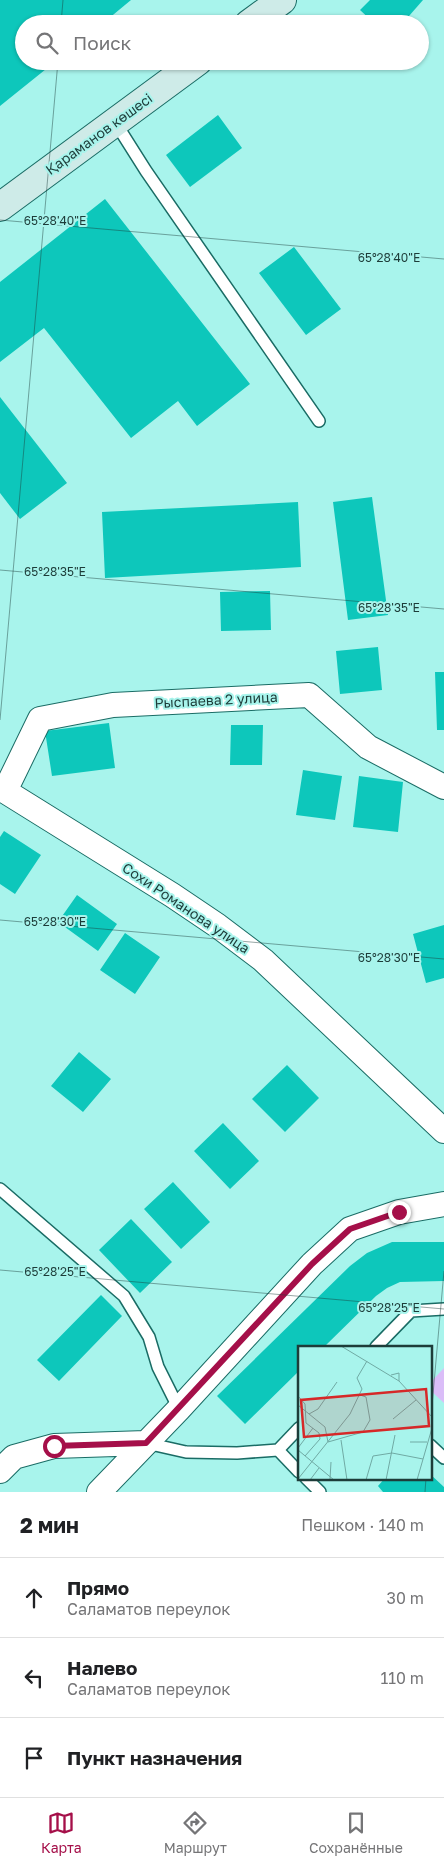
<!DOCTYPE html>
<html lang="ru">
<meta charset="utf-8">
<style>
:root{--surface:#fff;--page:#f6f6f6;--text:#202124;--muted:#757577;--line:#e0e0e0;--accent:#a50f49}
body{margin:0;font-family:"Golos Text",sans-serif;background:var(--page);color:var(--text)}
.stop{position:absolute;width:15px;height:15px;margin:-11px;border:4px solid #a50f49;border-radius:50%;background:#fff}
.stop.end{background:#a50f49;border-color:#fff;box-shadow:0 1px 5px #0008}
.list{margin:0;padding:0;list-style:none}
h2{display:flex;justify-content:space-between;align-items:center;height:65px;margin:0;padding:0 20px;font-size:21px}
h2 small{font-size:16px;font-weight:400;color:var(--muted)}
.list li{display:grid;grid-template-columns:32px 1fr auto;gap:15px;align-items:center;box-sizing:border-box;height:80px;padding:0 20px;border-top:1px solid var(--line)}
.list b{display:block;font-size:19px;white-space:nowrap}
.list p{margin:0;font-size:16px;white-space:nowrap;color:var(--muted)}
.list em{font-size:16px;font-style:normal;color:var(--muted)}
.icon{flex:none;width:28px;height:28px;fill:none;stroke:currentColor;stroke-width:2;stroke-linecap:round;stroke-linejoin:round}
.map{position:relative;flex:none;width:444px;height:1492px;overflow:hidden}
.search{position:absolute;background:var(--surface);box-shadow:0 1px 4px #0004;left:15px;right:15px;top:15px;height:55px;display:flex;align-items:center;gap:12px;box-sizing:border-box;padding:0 18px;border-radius:28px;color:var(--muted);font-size:19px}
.sheet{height:305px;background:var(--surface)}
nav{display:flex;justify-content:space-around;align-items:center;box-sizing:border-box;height:70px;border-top:1px solid var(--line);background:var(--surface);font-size:14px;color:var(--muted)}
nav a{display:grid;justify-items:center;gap:2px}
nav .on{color:var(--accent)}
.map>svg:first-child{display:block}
.green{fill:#dabdf8}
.building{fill:#0dc7bb}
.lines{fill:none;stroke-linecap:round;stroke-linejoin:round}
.lane-casing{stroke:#1a6c65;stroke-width:14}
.street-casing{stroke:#1a6c65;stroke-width:26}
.secondary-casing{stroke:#1a6c65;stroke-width:30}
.lane{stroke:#fff;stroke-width:11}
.street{stroke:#fff;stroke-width:24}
.secondary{stroke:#ceebe8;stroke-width:28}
.route{stroke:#a50f49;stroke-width:6}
.ticks{fill:none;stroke:#1d3c39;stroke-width:1;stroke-opacity:0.45}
.labels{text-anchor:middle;stroke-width:4;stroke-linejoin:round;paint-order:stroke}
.street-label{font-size:14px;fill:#1d3c39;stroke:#a8f4ec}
.inset-road{fill:none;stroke:#70aaa4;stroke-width:1}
.view{fill:#d62828;fill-opacity:0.15;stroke:#d62828;stroke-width:2.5}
.inset-edge{fill:none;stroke:#1d3c39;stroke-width:2.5}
.ticks-label{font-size:12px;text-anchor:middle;fill:#1d3c39;stroke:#a8f4ec;stroke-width:4;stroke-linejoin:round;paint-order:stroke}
</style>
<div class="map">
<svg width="444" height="1492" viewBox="0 0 444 1492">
<rect width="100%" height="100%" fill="#a8f4ec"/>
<path class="green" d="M444 1368V1403L430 1390V1383Z"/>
<path class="building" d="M0 0H131L102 24H24V61H56L0 106Z
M370 0H423L402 24H375L360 10Z
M218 115 242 148 190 187 166 155Z
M105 199 250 384 197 426 178 401 131 438 44 328 0 362V282Z
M294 247 341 309 306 335 259 273Z
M0 397 67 483 20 519 0 493Z
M372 497 388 615 348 620 333 502Z
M298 502 301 567 105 578 102 512Z
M270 591 271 630 221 631 220 592Z
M378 647 382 690 340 694 336 651Z
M435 672H444V730H437Z
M109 723 115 768 52 776 45 731Z
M231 725H263L262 765H230Z
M303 770 342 776 335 820 296 815Z
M359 776 403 782 398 832 353 827Z
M4 831 41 855 15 894 0 884V837Z
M77 895 117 924 98 951 58 922Z
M444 925V978L426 983 413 934Z
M125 933 160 957 135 994 100 970Z
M79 1052 111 1079 83 1112 51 1086Z
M287 1065 319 1098 285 1132 252 1099Z
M223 1123 259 1161 230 1189 194 1151Z
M173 1182 210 1222 181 1249 144 1209Z
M131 1219 172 1262 140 1293 99 1250Z
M392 1242H444V1281L400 1282 387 1288 376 1296 324 1347H299V1371L245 1424 217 1396 350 1266 367 1253Z
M101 1295 122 1316 59 1381 37 1360Z
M430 1474 444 1487V1492H383L378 1486 385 1478H430Z"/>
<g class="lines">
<g class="lane-casing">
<path id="lane" d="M115 122 146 171 319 421
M0 1189 124 1296 149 1337 158 1367 179 1409
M376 1347 411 1311 444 1309
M146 1443 186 1452 237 1453 278 1450 299 1428
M430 1445 444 1458
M278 1450 299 1472
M306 1478 320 1492"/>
</g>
<g class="street-casing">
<path id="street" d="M0 788 172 895 218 926 263 960 444 1131
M5 791 40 719 113 705 309 695 368 747 444 787
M0 1471 14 1457 54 1446 146 1443
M99 1492 179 1409 312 1264 350 1229 399 1212 444 1204"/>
</g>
<g class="secondary-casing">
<path id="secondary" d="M249 24 282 0
M0 207 198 61"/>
</g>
<use href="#lane" class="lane"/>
<use href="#street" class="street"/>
<use href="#secondary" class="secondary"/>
</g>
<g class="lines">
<path class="route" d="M54 1446 146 1443 312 1264 350 1229 399 1212"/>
</g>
<path class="ticks" d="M61 24 63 0M0 220 444 259M0 570 444 609M0 720 58 61M0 920 444 959M0 1270 444 1309M430 1428 444 1271M425 1492 426 1478"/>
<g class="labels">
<g class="street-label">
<text transform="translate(99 134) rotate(-36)" y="5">Қараманов көшесі</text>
<text transform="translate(216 700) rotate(-3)" y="5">Рыспаева 2 улица</text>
<text transform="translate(186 908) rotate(34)" y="5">Сохи Романова улица</text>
</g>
</g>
<g transform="translate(298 1346)">
<rect width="134" height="134" fill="#a8f4ec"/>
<path class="inset-road" d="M43 0 101 35 134 71M93 29 101 27V35M0 50 7 58 8 77 21 87 22 93 7 110M0 59 27 81 30 96 65 86 72 74 68 51 62 49M11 68 20 63 39 36M95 73 118 54M43 94 49 134M112 96H129M0 102 15 82M0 104 36 134M0 133 52 68 64 43 59 32 69 15M32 133 33 116M12 134 21 122M68 134 75 110 94 107 125 113M88 134 97 89M119 134 134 82"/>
<path class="view" d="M128 43 131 80 6 91 3 54Z"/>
<rect width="134" height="134" class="inset-edge"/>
</g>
<g class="ticks-label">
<text x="55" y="225">65°28'40"E</text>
<text x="389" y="262">65°28'40"E</text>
<text x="55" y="576">65°28'35"E</text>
<text x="389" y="612">65°28'35"E</text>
<text x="55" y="926">65°28'30"E</text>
<text x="389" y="962">65°28'30"E</text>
<text x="55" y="1276">65°28'25"E</text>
<text x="389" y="1312">65°28'25"E</text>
</g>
</svg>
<div class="stop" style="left:54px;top:1446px"></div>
<div class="stop end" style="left:399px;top:1212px"></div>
<div class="search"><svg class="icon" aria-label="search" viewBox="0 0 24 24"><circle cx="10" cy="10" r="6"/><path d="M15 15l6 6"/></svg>Поиск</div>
</div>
<section class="sheet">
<h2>2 мин<small>Пешком · 140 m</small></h2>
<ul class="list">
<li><svg class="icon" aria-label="ahead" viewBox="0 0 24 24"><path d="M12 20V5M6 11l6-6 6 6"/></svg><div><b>Прямо</b><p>Саламатов переулок</p></div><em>30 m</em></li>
<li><svg class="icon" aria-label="left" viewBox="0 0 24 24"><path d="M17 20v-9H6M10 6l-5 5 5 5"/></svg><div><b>Налево</b><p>Саламатов переулок</p></div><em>110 m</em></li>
<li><svg class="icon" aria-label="arrive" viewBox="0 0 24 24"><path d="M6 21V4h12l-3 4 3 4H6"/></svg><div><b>Пункт назначения</b></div></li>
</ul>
</section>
<nav>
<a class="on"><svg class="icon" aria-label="map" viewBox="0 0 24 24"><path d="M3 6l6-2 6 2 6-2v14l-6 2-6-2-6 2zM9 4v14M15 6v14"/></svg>Карта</a>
<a><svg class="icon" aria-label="directions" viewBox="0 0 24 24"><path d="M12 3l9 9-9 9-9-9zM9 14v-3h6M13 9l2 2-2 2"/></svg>Маршрут</a>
<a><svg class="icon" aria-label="saved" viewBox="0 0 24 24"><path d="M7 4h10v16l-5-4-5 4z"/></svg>Сохранённые</a>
</nav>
